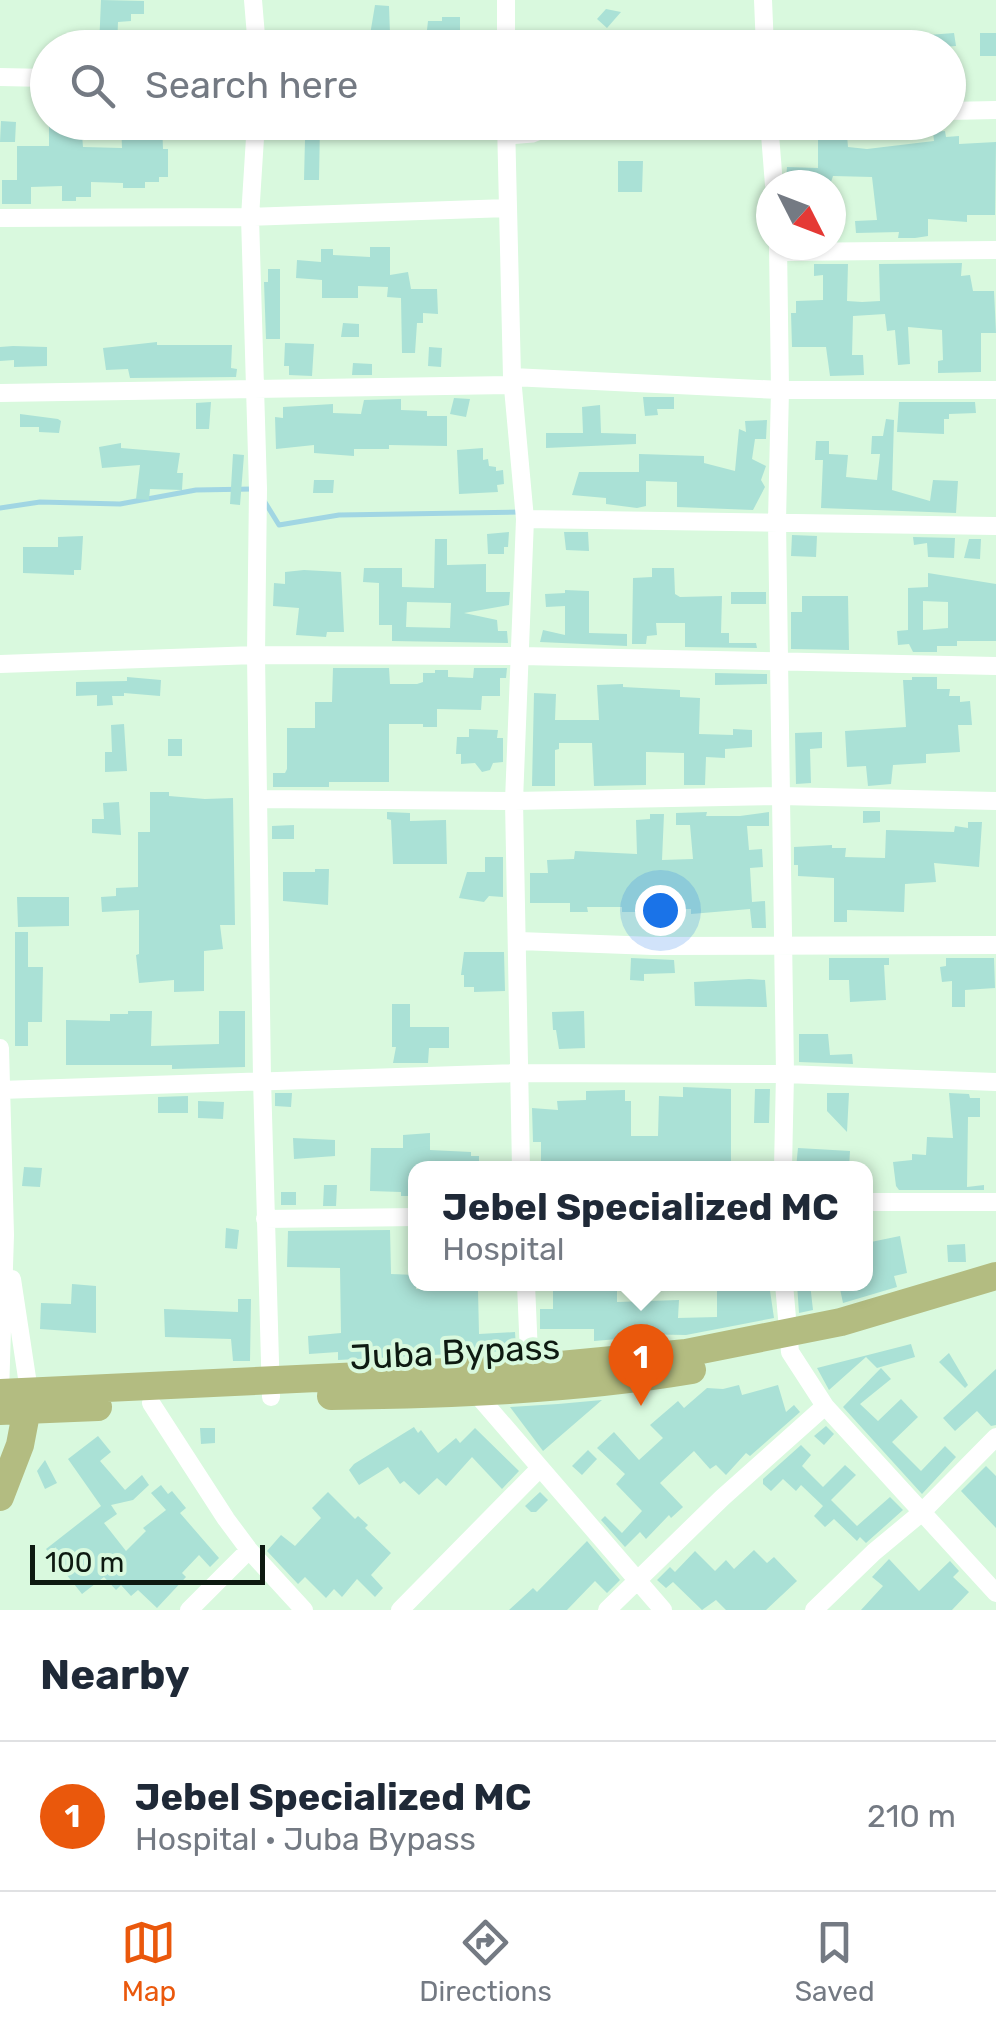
<!DOCTYPE html>
<meta charset="utf-8">
<style>
:root{--surface:#fff;--page:#f2f2f3;--text:#1f2937;--muted:#747a83;--line:#e0e1e3;--accent:#ea580c}
body{margin:0;font-family:Rubik,sans-serif;background:var(--page);color:var(--text)}
.compass{position:absolute;left:756px;top:170px;width:90px;height:90px;border-radius:50%;background:var(--surface);box-shadow:0 2px 8px #0004;rotate:132deg}
.scale{position:absolute;left:30px;bottom:25px;width:235px;box-sizing:border-box;padding-left:10px;border:5px solid #0e1a11;border-top:0;font-size:28px;line-height:35px;white-space:nowrap;color:#0e1a11;-webkit-text-stroke:8px #d9f9de;paint-order:stroke}
.you{position:absolute;left:660px;top:910px;width:35px;height:35px;margin:-25px;border:8px solid #fff;border-radius:50%;background:#1a73e8;box-shadow:0 0 0 15px #1a73e833}
.badge{display:grid;place-items:center;width:65px;height:65px;border-radius:50%;background:var(--accent);color:#fff;font-size:32px;font-weight:700}
.pin{position:absolute;translate:-50% -82px;filter:drop-shadow(0 2px 5px #0008)}
.pin::after{content:'';position:absolute;top:52px;width:35px;height:30px;background:inherit;clip-path:polygon(0 0,100% 0,50% 100%)}
.popup{position:absolute;left:408px;top:1161px;width:465px;height:130px;box-sizing:border-box;display:grid;place-content:center;border-radius:20px;background:var(--surface);filter:drop-shadow(0 2px 8px #0005);font-size:32px;white-space:nowrap;color:var(--muted)}
.popup b{font-size:38px;color:var(--text)}
.popup::after{content:'';position:absolute;left:50%;top:100%;margin-left:-20px;border:20px solid transparent;border-top-color:var(--surface)}
.list{margin:0;padding:0;list-style:none}
h2{display:flex;justify-content:space-between;align-items:center;height:130px;margin:0;padding:0 40px;font-size:42px}
h2 small{font-size:32px;font-weight:400;color:var(--muted)}
.list li{display:grid;grid-template-columns:65px 1fr auto;gap:30px;align-items:center;box-sizing:border-box;height:150px;padding:0 40px;border-top:2px solid var(--line)}
.list b{display:block;font-size:38px;white-space:nowrap}
.list p{margin:0;font-size:32px;white-space:nowrap;color:var(--muted)}
.list em{font-size:32px;font-style:normal;color:var(--muted)}
.icon{flex:none;width:55px;height:55px;fill:none;stroke:currentColor;stroke-width:2;stroke-linecap:round;stroke-linejoin:round}
.map{position:relative;flex:none;width:996px;height:1610px;overflow:hidden}
.search{position:absolute;background:var(--surface);box-shadow:0 2px 8px #0004;left:30px;right:30px;top:30px;height:110px;display:flex;align-items:center;gap:25px;box-sizing:border-box;padding:0 35px;border-radius:55px;color:var(--muted);font-size:38px}
.sheet{height:280px;background:var(--surface)}
nav{display:flex;justify-content:space-around;align-items:center;box-sizing:border-box;height:140px;border-top:2px solid var(--line);background:var(--surface);font-size:28px;color:var(--muted)}
nav a{display:grid;justify-items:center;gap:5px}
nav .on{color:var(--accent)}
.map>svg:first-child{display:block}
.lines{fill:none;stroke-linecap:round;stroke-linejoin:round}
.stream{stroke:#a1d6e3;stroke-width:5}
.building{fill:#aae1d6;fill-rule:evenodd}
.lane{stroke:#fff;stroke-width:9}
.street{stroke:#fff;stroke-width:18}
.primary{stroke:#b3bc81;stroke-width:28}
.labels{text-anchor:middle;stroke-width:8;stroke-linejoin:round;paint-order:stroke}
.street-label{font-size:35px;fill:#0e1a11;stroke:#d9f9de}
</style>
<div class="map">
<svg width="996" height="1610" viewBox="0 0 996 1610">
<rect width="100%" height="100%" fill="#d9f9de"/>
<g class="lines">
<path class="stream" d="M263 499 279 525 339 515 521 512
M0 508 40 502 120 504 196 490 253 489"/>
</g>
<path class="building" d="M101 0 144 1V14H131V21L118 22 117 47H99Z
M375 5 389 6 390 34 400 37 398 48 369 41Z
M606 9 621 12 607 28 597 19Z
M442 17H460V43L448 42V48H425L428 21H442Z
M954 33 956 46 929 48 928 35Z
M980 33H996V56H980Z
M925 34 926 46 907 48 906 35Z
M1 121 16 122 15 142H0Z
M49 122H81L83 147 122 148 121 122H162L163 149H168V177H159V182H145V188H123V183L91 182V197H76V201H62V186L31 187V204H2V180H17V146H49Z
M392 122 450 123 449 139 392 137Z
M846 124 848 147 867 149 934 141 933 132 945 131 946 137 959 136V144L996 142 995 215H967V222L928 219V236L915 238H898L899 232 856 233 855 221 877 220 872 177 833 176 830 185H817V179L786 180 787 167 818 168V126Z
M300 125H320L319 180H304L305 139H300Z
M618 161H643L642 192H618Z
M370 247H390V275L408 272 411 289H437L438 314 423 313V323H417L415 353H402L401 298 387 297 388 287 358 286V298H322V280L296 278 297 260 321 262V249H333V255L370 257Z
M962 263 961 276 970 275 973 291H994L996 333H981V372L938 373V361L943 360 942 330 908 327 910 364 898 365 895 330 887 331 885 314 853 316 852 355H863L864 375 830 376 826 347H792L791 313H796V301L823 300V275L814 276V264H848L847 301 862 302 880 301 879 264Z
M268 269H280V339H266L264 282H268Z
M343 323 359 324V337H341Z
M157 342V345H232L231 368 237 369 236 377 130 378 128 369 106 370 103 348Z
M285 343 314 344 312 376 289 375V366H284Z
M13 346 47 347V366L14 367V360L0 361V347Z
M429 347 442 348 441 367 428 366Z
M353 363 372 364V375H352Z
M643 397H674V409H657L658 415 645 416Z
M454 398 470 399 466 417 450 414Z
M401 399V410L427 411V416H447V446L389 445V449H354V456L314 453V445L276 449 275 417 283 418V407L333 404V413L361 414 364 400Z
M211 402 209 429H196V403Z
M899 402H975L976 413 949 414V419H944V434L897 432Z
M600 405 601 433 636 434V444L546 448V433H583L582 407Z
M20 414 58 419 61 421 59 433 39 432V427H20Z
M886 419 894 420 892 490 930 501 933 480 958 481 956 513 821 508 823 460H815L816 441H829V454L848 455 846 477 877 480 880 454H871L872 436H883Z
M767 420 766 439H755L752 459 766 466 761 480 765 487 753 510 677 507V482L646 481V506L637 508 606 504V498L572 495 579 472H639V454L704 456V463L735 471 739 429 746 432 745 421Z
M121 443V448L180 453 177 473H183L182 490 150 489 149 500 136 499 140 465 102 468 99 447Z
M483 448V460L488 459 489 466 496 467V471L503 470 504 484 497 485 498 492 459 494 457 450Z
M233 454 244 455 240 505 230 504Z
M314 480H334L333 493H313Z
M509 532 508 547H504V554H488L487 534Z
M564 532H588L589 551 566 550Z
M792 535 817 536 816 557 791 556Z
M83 536 81 570H74V575L23 573V547H58V537Z
M913 537 955 538 954 558 928 557 927 543 914 545Z
M435 539H447V565L486 564V592H510L509 605 464 613 497 620 498 631H507L508 643 392 641V625H379V583L363 582 364 568H402V587L434 588ZM407 602 451 603 450 628 406 627Z
M969 539H981L980 559 964 558Z
M652 568H674L675 594 680 597 722 596 721 633H729V643H756L757 648 685 647V623H656L657 635 647 636 646 644H632L633 578 652 577Z
M304 570 341 572 344 632H327L326 637 296 635 299 608 273 606 274 583 285 584V572Z
M928 573 996 584V641H957V646H937V652H913L909 644 898 645 897 631 908 630V588L928 587ZM923 601 948 602V628L923 630Z
M565 590 589 591V633L627 634V646L540 642 543 630 565 635V606L546 607 545 594 565 593Z
M731 592H766V604H731Z
M802 596H848L849 650 791 649V612H802Z
M333 668H389L390 684H417L423 682V673H435V670H448V677L473 678 474 668H507L506 678H500V696H482L481 710 437 709V727H423V724H389V782H329V787H273V773H285L287 769V728H315V702H332Z
M715 673 767 674V684L715 685Z
M127 677 161 680 160 696 124 693V696H112L113 705 97 706V695L76 696V682L127 681Z
M912 677H937V689H950L949 696H960V702L970 701 972 725H958L960 752 926 754V763L893 765 891 784 868 786 866 766 847 767 845 731 906 727 903 680H912Z
M623 684V687L680 690V697L700 698 699 734 733 735V729L752 730V747L725 749V758L706 757 705 785H684V753L646 752V785L594 786 592 743H559V749L555 750V786H532L534 693 556 694 555 720H599L597 685Z
M124 724 127 771 105 772V752H112L111 725Z
M469 729 498 730 497 738H503V762L493 763 490 770 482 772 475 763 461 764V754H456L457 737H469Z
M822 732V748L810 749 811 783 796 784 795 733Z
M168 739H182V756H168Z
M150 792H169V796L205 799 233 798 235 925H220L223 949 204 951V991L174 992V980L139 983 136 955 139 954V910L102 912 101 897 116 896V888L138 887V832H150Z
M119 802 121 835 92 833V819H104L103 803Z
M863 811H880V822L863 823Z
M387 812 410 813V821L446 820 447 864H393L391 820 387 819Z
M707 812 706 816H740L769 812V826H747L749 850 762 849 763 867 750 868 752 902 765 901 766 928H752L750 909 691 914V909H661V926H648V912H622V907H587L588 912H570V903H530V873H548L547 860 574 859 575 851 637 854 636 820 650 819V814H664L662 860 693 859 690 825H676V813Z
M968 822H982L979 867 934 863 936 882 905 884 904 912 847 910V922H834V878L798 876V865H794V847L832 845V848H846L845 857 885 858 886 830 954 832 955 826 968 828Z
M294 825V839H272V826Z
M485 857H503V897L489 896 484 902 459 898 467 872H485Z
M315 869H329L328 905 283 901V872H315Z
M17 897H69V926L18 927Z
M15 932H28V967H43L42 1022H28V1046H15Z
M464 952H504L505 991 474 992V987H464V975H461Z
M631 958 674 960 675 973 644 974V981L630 980Z
M829 958H889V965H884L886 1000 850 1002 849 980H829Z
M946 958H994L995 988 965 990V1007H952V981L942 982 940 967 946 966Z
M749 979 765 980 767 1007 695 1006 694 982Z
M392 1004H410V1027H449V1048H429L428 1063H393L396 1047H392Z
M128 1011H152L151 1046 219 1044V1011H245V1067L172 1069V1065H66V1020L110 1021V1014H128Z
M584 1011 585 1048 559 1049 556 1030H553L552 1012Z
M799 1034H828L830 1055 852 1054 853 1064 799 1062Z
M683 1087 731 1089V1168H633L625 1164 541 1168V1142H533L532 1108 558 1110 557 1101 586 1100V1091L625 1090V1101H631V1136H658L659 1096 683 1097Z
M755 1089H770L769 1123H754Z
M275 1093H292L291 1107 275 1106Z
M827 1093H849L847 1132 827 1111Z
M949 1093 969 1094 970 1098H980V1117H968L967 1187 984 1185V1190H899L896 1186 893 1162 912 1160V1154L926 1155 927 1137 953 1138Z
M188 1096V1113H158V1097Z
M198 1101 224 1102 223 1119 198 1118Z
M430 1133V1150L471 1152V1156H479V1168H416V1196H401V1192L370 1191 371 1148H403V1135Z
M293 1138 335 1140V1156L294 1159Z
M798 1148 850 1151 849 1168H796Z
M24 1167 42 1168 40 1187 22 1186Z
M324 1185H337L336 1206H323Z
M281 1192H296V1205H281Z
M226 1228 239 1230 237 1249 225 1248Z
M390 1230 391 1274 416 1275V1289L478 1290 479 1334 515 1332 516 1348H508V1351L338 1360V1352L309 1354 308 1336 341 1333 340 1268 287 1267 288 1231Z
M900 1236 907 1273 894 1276 897 1287 843 1303 839 1284H866V1243Z
M965 1244 966 1262H948L947 1245Z
M72 1284 96 1286V1333L40 1329 41 1303 71 1304Z
M553 1284H617V1302L679 1300 678 1318 717 1317V1284H769L774 1318 686 1335 630 1334V1338L594 1341V1329H540V1309H553Z
M797 1284H810L813 1310 799 1313Z
M238 1299H251L250 1361H233L231 1339 165 1337 164 1309 238 1312Z
M911 1344 915 1357 877 1368 866 1357 829 1390 817 1368Z
M949 1353 968 1385 965 1388 939 1362Z
M881 1368 891 1379 860 1404 878 1421 901 1399 918 1417 892 1442 921 1471 945 1446 956 1457 922 1494 843 1407Z
M996 1369V1425L991 1426 977 1411 955 1431 943 1418Z
M739 1385 742 1395 778 1385 786 1412 794 1405 800 1412 750 1456 746 1453 726 1475 716 1465 710 1469 694 1451 660 1483 683 1507 671 1518 669 1515 646 1539 640 1532 625 1547 601 1520 605 1516 622 1533 642 1511 616 1484 625 1474 597 1448 614 1432 639 1460 663 1438 650 1425 678 1401 684 1408 707 1388 723 1389Z
M602 1400 543 1451 510 1407 558 1404Z
M826 1426 834 1434 824 1445 814 1436Z
M414 1427 418 1433 421 1430 438 1453 456 1438 460 1443 475 1428 519 1471 502 1489 472 1457 446 1486 437 1478 419 1495 404 1481 400 1484 388 1467 359 1485 349 1470 354 1464Z
M200 1428H215V1443L201 1444Z
M98 1436 111 1452 100 1461 125 1490 142 1475 149 1485 133 1500 111 1505 117 1514 104 1523 126 1551 146 1531 143 1528 166 1510 151 1493 161 1485 168 1494 172 1491 186 1508 180 1513 219 1558 210 1567 199 1555 182 1573 186 1577 157 1608 138 1590 131 1596 121 1585 116 1590 104 1577 82 1594 46 1549 101 1506 68 1459Z
M801 1445 811 1455 802 1466 823 1487 845 1465 856 1475 831 1500 857 1526 890 1497 903 1510 866 1543 860 1537 857 1541 834 1519 825 1527 814 1516 823 1506 801 1485 796 1491 783 1479 771 1491 763 1484V1479Z
M588 1450 597 1459 582 1475 572 1466Z
M45 1460 57 1483 45 1489 37 1471Z
M986 1466 996 1476V1528L961 1491Z
M328 1492 355 1519 358 1516 368 1525 365 1528 391 1553 371 1575 383 1588 375 1597 357 1579 342 1597 334 1589 326 1598 305 1577 298 1584 267 1551 281 1535 295 1546 321 1518 312 1508Z
M540 1492 548 1500 536 1512H531L525 1506Z
M587 1541 620 1580 607 1593 595 1581 567 1610H509L533 1588 537 1592Z
M754 1550 767 1563 774 1557 797 1581 766 1610H726L716 1600 702 1610 673 1582 666 1588 657 1580 670 1567 675 1572 695 1551 715 1571 726 1560 734 1569Z
M889 1559 919 1591 950 1561 959 1571 953 1577 969 1592 952 1610H861L883 1586 872 1577Z"/>
<g class="lines">
<path class="lane" d="M507 140 533 138 575 122"/>
<path class="street" d="M253 0 257 48
M763 0 765 48
M506 48V0
M0 77 48 78
M948 111 996 110
M256 122 250 217 258 489 256 655 262 1079 271 1397
M506 122 512 377 525 519 514 801 521 1168
M769 122 774 185
M0 218 250 217 508 208
M778 245 780 390 777 521 785 1074 783 1168
M778 252 996 250
M512 377 780 390H996
M0 393 513 385
M525 519 996 526
M0 664 256 655 521 656 996 666
M259 799 514 801 781 796 996 801
M519 941 653 946 996 945
M0 1048 5 1235 0 1393
M0 1090 518 1073 785 1074 996 1082
M866 1202H996
M265 1219 416 1217
M12 1279 29 1391
M526 1284 530 1378
M784 1284 790 1352 825 1406 996 1593
M474 1391 663 1610
M151 1403 226 1519 249 1550 304 1610
M189 1610 249 1550
M400 1610 540 1468
M607 1610 722 1498 825 1406
M814 1610 874 1552 921 1513 996 1437"/>
<path class="primary" d="M0 1393 529 1368 686 1353 841 1322 996 1276
M331 1396C451 1394 573 1390 692 1370
M0 1411 98 1407
M0 1497 20 1445 29 1398"/>
</g>
<g class="labels">
<g class="street-label">
<text transform="translate(455 1352) rotate(-3)" y="12">Juba Bypass</text>
</g>
</g>
</svg>
<svg class="compass" viewBox="-18 -18 36 36"><path d="M0-13l5 13h-10z" fill="#e53935"/><path d="M0 13l5-13h-10z" fill="#747a83"/></svg>
<div class="scale">100 m</div>
<div class="you"></div>
<div class="pin badge" style="left:641px;top:1406px">1</div>
<div class="popup"><b>Jebel Specialized MC</b>Hospital</div>
<div class="search"><svg class="icon" aria-label="search" viewBox="0 0 24 24"><circle cx="10" cy="10" r="6"/><path d="M15 15l6 6"/></svg>Search here</div>
</div>
<section class="sheet">
<h2>Nearby<small></small></h2>
<ul class="list">
<li><span class="badge">1</span><div><b>Jebel Specialized MC</b><p>Hospital · Juba Bypass</p></div><em>210 m</em></li>
</ul>
</section>
<nav>
<a class="on"><svg class="icon" aria-label="map" viewBox="0 0 24 24"><path d="M3 6l6-2 6 2 6-2v14l-6 2-6-2-6 2zM9 4v14M15 6v14"/></svg>Map</a>
<a><svg class="icon" aria-label="directions" viewBox="0 0 24 24"><path d="M12 3l9 9-9 9-9-9zM9 14v-3h6M13 9l2 2-2 2"/></svg>Directions</a>
<a><svg class="icon" aria-label="saved" viewBox="0 0 24 24"><path d="M7 4h10v16l-5-4-5 4z"/></svg>Saved</a>
</nav>
